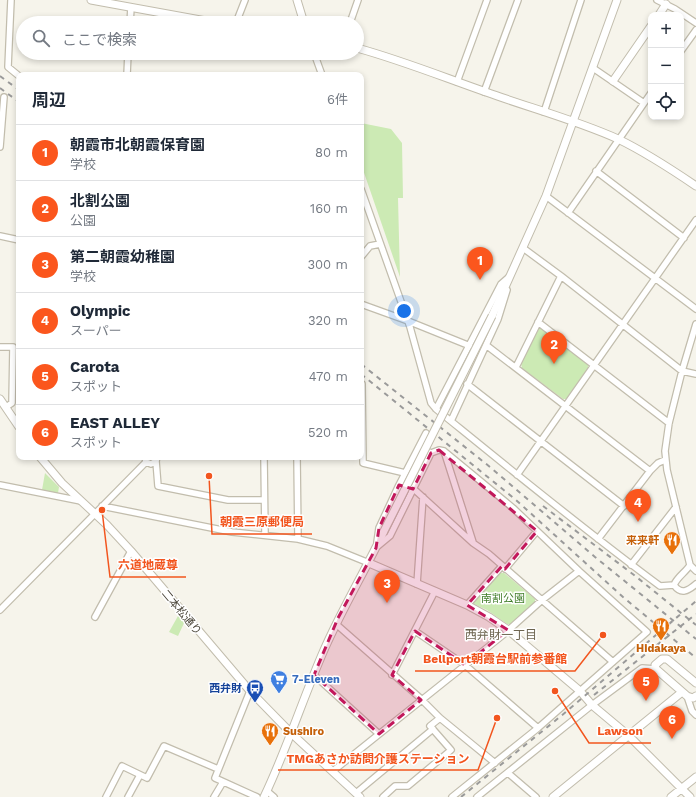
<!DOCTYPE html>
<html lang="ja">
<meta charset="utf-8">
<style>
:root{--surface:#fff;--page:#f6f6f7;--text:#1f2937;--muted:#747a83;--line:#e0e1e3;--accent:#fb561d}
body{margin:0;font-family:"Work Sans","Noto Sans JP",sans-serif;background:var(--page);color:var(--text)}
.controls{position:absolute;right:12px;top:12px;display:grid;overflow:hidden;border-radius:8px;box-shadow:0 2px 6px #0003}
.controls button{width:36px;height:36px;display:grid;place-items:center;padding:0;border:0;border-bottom:1px solid var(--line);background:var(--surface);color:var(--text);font:20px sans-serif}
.you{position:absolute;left:404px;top:311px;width:14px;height:14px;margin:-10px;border:3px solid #fff;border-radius:50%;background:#1a73e8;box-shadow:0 0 0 6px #1a73e833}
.badge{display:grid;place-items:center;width:26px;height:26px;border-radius:50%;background:var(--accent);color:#fff;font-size:13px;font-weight:700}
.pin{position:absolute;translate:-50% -33px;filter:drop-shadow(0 1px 2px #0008)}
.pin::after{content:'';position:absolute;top:21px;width:14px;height:12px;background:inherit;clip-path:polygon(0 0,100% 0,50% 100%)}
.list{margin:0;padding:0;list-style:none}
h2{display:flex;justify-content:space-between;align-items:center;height:52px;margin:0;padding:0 16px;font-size:17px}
h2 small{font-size:13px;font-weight:400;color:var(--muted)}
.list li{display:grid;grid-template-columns:26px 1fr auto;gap:12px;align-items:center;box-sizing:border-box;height:56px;padding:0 16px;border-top:1px solid var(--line)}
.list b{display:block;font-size:15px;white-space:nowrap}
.list p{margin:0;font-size:13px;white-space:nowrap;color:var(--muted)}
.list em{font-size:13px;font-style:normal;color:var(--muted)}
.icon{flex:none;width:22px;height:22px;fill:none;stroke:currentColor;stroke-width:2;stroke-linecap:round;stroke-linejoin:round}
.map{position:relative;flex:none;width:696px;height:797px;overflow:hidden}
.search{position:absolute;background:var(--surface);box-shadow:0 2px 6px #0003;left:16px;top:16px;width:348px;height:44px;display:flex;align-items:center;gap:10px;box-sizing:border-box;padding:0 14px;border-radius:22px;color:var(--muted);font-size:15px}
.panel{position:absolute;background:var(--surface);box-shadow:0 2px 6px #0003;left:16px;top:72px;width:348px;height:388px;border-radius:8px}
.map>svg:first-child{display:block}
.green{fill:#cceab4}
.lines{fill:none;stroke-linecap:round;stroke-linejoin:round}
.minor-casing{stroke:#c2bdad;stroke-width:8}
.tertiary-casing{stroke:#c2bdad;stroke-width:9}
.minor{stroke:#fff;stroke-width:5.5}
.tertiary{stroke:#fff;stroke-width:7}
.rail{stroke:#9a9a9a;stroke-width:2;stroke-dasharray:5 5;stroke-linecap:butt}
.tertiary-bridge-casing{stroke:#c2bdad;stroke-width:9;stroke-linecap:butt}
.tertiary-bridge{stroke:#fff;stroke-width:7}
.marked{fill:#c2185b;fill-opacity:0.2;stroke:#c2185b;stroke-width:3;stroke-dasharray:8 5;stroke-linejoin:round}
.labels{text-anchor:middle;stroke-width:3;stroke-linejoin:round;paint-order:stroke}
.food-label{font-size:11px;font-weight:bold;fill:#c56008;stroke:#fff;text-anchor:end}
.park-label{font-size:11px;fill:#417e2a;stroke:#fff}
.street-label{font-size:11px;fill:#4a4539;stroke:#fff}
.shop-label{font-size:11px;font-weight:bold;fill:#366cbe;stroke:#fff;text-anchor:start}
.transit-label{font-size:11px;font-weight:bold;fill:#164399;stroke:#fff;text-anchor:end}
.neighbourhood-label{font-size:12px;fill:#6d6550;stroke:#fff}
.leader{fill:none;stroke:#f2551e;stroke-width:1.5}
.callout-dot{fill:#f2551e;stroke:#fff;stroke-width:1.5}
.callout-label{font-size:12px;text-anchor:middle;font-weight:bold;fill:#f2551e;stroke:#fff;stroke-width:3;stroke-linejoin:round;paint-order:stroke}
</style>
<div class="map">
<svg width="696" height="797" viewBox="0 0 696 797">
<rect width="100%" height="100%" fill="#f6f4eb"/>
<path class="green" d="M361 123 391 129 402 143 403 198H398L400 277 361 164Z
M539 329H543L588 364V369L567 399H563L522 368 521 363Z
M45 473 59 487 58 493 42 490Z
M500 573H504L535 599V603L510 624H507L487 610 474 604V601Z
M178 616H180L185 621 178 636 169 632Z"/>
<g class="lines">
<g class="minor-casing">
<path id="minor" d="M11 0 8 67 19 76
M657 0 675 9 696 23
M130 23 131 8
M236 23 245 0
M350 23 358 0
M681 51 696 30
M314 53 322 75
M593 68 644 103
M127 75 128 53
M457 82 487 0
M484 92 518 0
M544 112 581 0
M0 147 4 97
M596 171 684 238
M361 189 410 327 431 403 436 409C510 469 583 529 660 586L674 585
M546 196 696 309
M568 213 651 93
M0 236 19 240
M523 248 561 276 682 371 696 374
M361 257 370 246 380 244
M361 304 408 321 470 346
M538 322 669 423
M696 324 682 371 669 423 665 451 667 470 690 565 696 571
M486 345 650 471
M0 347H13L12 403 6 407
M516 367 561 276
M361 384H362L363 463 405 473
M467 384 624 506
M436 409 501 284 509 277
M451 421 498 319 507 290
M419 447 431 453 439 450 444 451 513 508 579 571 647 632 538 728 452 797
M444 451 473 542
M145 457 146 462 151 464 156 461 157 457
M264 457 265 535
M297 457 298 539
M156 461 158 486 228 500H264
M517 475 696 220
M0 485 81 501
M399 485 413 489 416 491 473 543 489 554 613 662
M102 506 232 532 298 539 327 546 369 563
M598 539 650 471 658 463 665 460
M377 542 379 528 399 485 426 433
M378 546 390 536 431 453
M631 565 676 507
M505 569 537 531
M417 584 423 497
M674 585C681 595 688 591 696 584
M674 585C677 577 686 572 690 565
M467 605 502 566
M0 610 146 462
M95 617 131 551
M336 624 419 697 440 718 495 763
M415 631 465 665 538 728
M314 675 379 734
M392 675 435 591
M250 691 215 778 257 797
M687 696 692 711 696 715
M333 771 503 635 542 600 579 571
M508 773 536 797
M267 791 274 797
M356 793 433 729
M106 797 122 766 147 778 164 746 218 769
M128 797 140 775
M214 797 223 782
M383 797 395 786H408L451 750 430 726 440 718
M477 797 592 705 642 668 656 669"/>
</g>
<g class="tertiary-casing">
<path id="tertiary" d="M91 0 217 23
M297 0 304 23
M659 15 666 4
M357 48C401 60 443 77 486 92 530 108 576 120 618 139 645 152 671 169 696 186
M613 81 651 26
M492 316 546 196 617 0
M0 399 19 427
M40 457 62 483 107 525 131 551 250 691 291 733 360 797
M369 563 467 605 489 617 508 630 580 691 592 705 629 736 690 797
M696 683 667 659H662L655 665 656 669 687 696 693 698 696 696
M264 797C287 749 303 698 324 650 342 609 365 571 384 531
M553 797 682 692
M671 797 696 777"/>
</g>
<use href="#minor" class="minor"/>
<use href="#tertiary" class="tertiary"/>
<path class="rail" d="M0 76 19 90
M0 88 19 102
M361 364 490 467 595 557 696 639
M361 374 516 500 623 597 696 658
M543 506 634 575 696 625
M594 695 696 614
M461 797 561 716 696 601"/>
<g class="tertiary-bridge-casing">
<path id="tertiary-bridge" d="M384 531 492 316"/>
</g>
<use href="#tertiary-bridge" class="tertiary-bridge"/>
</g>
<path class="marked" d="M439 450 537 531 505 569 502 566 467 605 508 630 465 665 415 631 392 675 421 700 379 734 314 675 338 618 376 548 379 528 399 485 413 489 431 453Z"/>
<defs>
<g id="restaurant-pin" transform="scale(0.9)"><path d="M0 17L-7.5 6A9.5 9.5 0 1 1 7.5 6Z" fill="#e8710a" stroke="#fff"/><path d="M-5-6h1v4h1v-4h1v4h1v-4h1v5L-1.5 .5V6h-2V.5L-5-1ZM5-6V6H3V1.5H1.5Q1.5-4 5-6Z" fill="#fff"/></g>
<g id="supermarket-pin" transform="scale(0.9)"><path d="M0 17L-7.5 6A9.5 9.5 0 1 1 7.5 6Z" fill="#3f7fe0" stroke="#fff"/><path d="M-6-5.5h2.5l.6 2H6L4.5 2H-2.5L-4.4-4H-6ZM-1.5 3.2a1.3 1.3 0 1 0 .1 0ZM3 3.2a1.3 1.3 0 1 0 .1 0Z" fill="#fff"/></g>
<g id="bus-pin" transform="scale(0.9)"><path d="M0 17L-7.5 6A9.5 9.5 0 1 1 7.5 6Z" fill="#1a4fb4" stroke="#fff"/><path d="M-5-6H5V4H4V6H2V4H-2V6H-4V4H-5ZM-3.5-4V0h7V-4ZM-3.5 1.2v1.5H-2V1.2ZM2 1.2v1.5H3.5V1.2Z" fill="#fff"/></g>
</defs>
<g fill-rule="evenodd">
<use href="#restaurant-pin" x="672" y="540"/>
<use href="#restaurant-pin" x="661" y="626"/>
<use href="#supermarket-pin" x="279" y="679"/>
<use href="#bus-pin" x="255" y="688"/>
<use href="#restaurant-pin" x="270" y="731"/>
</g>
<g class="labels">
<g class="food-label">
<text x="659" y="544">来来軒</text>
<text x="661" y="652" text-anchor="middle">Hidakaya</text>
<text x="283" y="735" text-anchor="start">Sushiro</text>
</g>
<g class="park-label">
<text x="503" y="602">南割公園</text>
</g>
<g class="street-label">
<text transform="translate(182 612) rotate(50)" y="4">二本松通り</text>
</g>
<g class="shop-label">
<text x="292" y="683">7-Eleven</text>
</g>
<g class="transit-label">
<text x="242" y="692">西弁財</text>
</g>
<g class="neighbourhood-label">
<text x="501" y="639">西弁財一丁目</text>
</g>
</g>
<path class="leader" d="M209 476L212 534H312M102 510L110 577H186M603 635L575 671H415M555 691L589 743H651M497 718L478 770H278"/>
<g class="callout-dot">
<circle cx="209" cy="476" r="4"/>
<circle cx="102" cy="510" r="4"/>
<circle cx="603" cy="635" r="4"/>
<circle cx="555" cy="691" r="4"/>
<circle cx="497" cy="718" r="4"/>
</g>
<g class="callout-label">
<text x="262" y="526">朝霞三原郵便局</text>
<text x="148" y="569">六道地蔵尊</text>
<text x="495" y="663">Bellport朝霞台駅前参番館</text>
<text x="620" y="735">Lawson</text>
<text x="378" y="763">TMGあさか訪問介護ステーション</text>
</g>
</svg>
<div class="controls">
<button>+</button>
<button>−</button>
<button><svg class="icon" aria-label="locate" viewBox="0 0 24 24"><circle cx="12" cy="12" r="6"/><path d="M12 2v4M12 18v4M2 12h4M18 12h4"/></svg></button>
</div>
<div class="you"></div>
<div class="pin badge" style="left:480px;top:280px">1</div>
<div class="pin badge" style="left:554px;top:364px">2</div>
<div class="pin badge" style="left:387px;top:603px">3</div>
<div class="pin badge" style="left:638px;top:522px">4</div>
<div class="pin badge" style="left:646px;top:701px">5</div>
<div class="pin badge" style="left:672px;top:739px">6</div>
<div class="search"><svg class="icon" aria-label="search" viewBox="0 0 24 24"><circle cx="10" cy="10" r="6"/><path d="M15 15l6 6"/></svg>ここで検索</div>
<section class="panel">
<h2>周辺<small>6件</small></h2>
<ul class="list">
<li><span class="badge">1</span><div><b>朝霞市北朝霞保育園</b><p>学校</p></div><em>80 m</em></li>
<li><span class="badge">2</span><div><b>北割公園</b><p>公園</p></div><em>160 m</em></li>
<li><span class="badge">3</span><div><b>第二朝霞幼稚園</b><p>学校</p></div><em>300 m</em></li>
<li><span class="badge">4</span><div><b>Olympic</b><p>スーパー</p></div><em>320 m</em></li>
<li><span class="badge">5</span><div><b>Carota</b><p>スポット</p></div><em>470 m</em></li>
<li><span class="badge">6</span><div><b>EAST ALLEY</b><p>スポット</p></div><em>520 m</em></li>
</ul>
</section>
</div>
